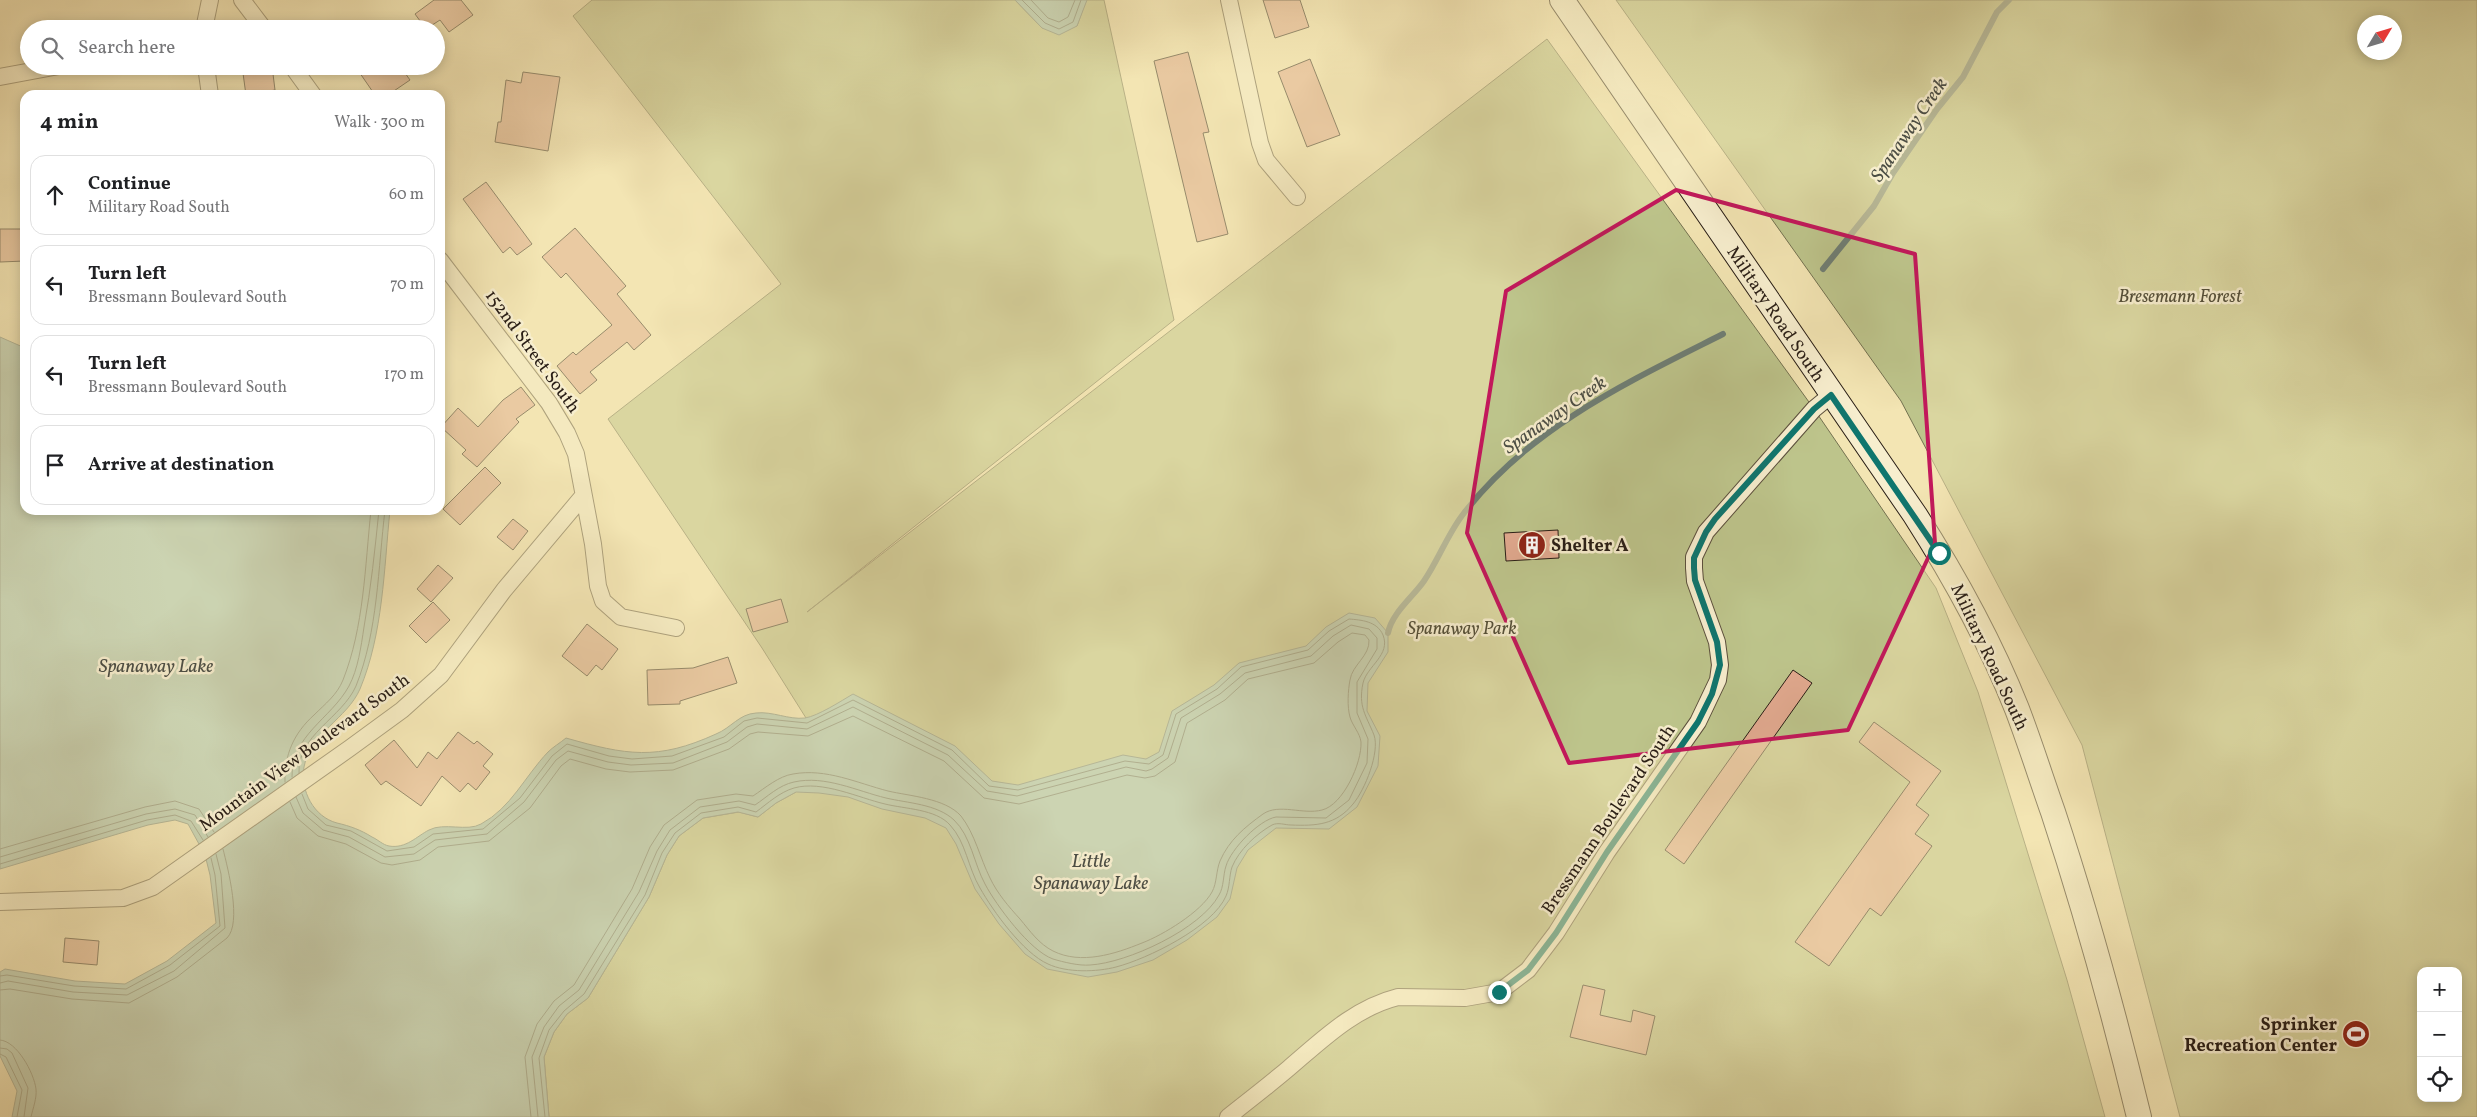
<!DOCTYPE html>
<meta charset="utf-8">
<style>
:root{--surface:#fff;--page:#f2f2f2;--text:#202124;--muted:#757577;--line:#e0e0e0}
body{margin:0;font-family:Vollkorn,serif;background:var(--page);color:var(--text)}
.controls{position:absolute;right:15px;bottom:15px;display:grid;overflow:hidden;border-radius:10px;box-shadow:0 2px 12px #0003}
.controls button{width:45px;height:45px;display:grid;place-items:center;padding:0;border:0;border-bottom:1px solid var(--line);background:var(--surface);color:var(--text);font:25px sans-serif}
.compass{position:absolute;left:2357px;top:15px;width:45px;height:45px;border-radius:50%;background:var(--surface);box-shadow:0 2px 12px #0003;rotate:52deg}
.stop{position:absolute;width:15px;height:15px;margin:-11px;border:4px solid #0f766e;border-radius:50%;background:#fff}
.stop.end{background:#0f766e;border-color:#fff;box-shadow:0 1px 5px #0008}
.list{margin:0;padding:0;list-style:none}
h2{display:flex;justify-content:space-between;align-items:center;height:65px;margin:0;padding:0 20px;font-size:21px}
h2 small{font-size:16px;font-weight:400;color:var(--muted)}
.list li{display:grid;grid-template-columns:32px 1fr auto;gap:15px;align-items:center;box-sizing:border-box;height:80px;margin:0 10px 10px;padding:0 10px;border:1px solid var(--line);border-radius:15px}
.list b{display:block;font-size:19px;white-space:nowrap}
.list p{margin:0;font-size:16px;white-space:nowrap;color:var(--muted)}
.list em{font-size:16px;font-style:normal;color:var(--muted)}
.icon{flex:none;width:28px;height:28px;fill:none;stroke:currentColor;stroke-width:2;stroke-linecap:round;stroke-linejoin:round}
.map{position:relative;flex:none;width:2477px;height:1117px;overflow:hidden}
.search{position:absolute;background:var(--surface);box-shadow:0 2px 12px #0003;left:20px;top:20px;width:425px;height:55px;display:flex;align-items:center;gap:12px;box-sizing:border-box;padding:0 18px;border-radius:28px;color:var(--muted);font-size:19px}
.panel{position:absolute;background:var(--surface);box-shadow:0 2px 12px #0003;left:20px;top:90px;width:425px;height:425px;border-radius:15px}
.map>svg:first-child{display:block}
.green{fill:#bdc48b;stroke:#737150;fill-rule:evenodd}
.water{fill:#9dbeb2;stroke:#6f7e74}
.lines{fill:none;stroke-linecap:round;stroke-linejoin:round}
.shore{stroke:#636e64;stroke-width:1}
.stream{stroke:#6f7e74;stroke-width:6}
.building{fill:#e1a98f;stroke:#291e16}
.street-casing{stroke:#5c503d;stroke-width:18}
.secondary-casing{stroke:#291e16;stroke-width:26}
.street{stroke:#f7eece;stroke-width:16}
.secondary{stroke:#f7eece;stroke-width:24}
.route{stroke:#0f766e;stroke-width:6}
.marked{fill:none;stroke:#c2185b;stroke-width:4;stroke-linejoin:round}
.labels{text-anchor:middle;stroke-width:5;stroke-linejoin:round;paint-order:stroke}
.park-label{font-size:18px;font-style:italic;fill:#555039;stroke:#f7eece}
.street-label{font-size:18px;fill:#291e16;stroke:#f7eece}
.poi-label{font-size:18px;font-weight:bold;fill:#291e16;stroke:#f7eece;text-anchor:start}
.water-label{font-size:19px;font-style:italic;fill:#4c4e45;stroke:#f7eece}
</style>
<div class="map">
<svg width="2477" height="1117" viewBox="0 0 2477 1117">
<rect width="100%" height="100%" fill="#f3e5b3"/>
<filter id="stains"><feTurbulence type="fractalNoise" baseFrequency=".004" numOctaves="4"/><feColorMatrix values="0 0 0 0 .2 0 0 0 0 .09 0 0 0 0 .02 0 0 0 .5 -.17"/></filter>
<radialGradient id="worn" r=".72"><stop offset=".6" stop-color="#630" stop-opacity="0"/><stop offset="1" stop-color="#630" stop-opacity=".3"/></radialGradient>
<path class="green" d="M592 0H1015L1042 28 1077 26 1086 0H1104L1174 320 807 612 1547 39 1814 409 1936 588 1978 692 2067 980 2105 1117H549L544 1057 554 1032 567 1014 588 998 649 897 667 855 679 836 703 818 739 812 758 817 776 803 796 792 806 718 762 648 608 419 781 284 573 16Z
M1616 0H2477V1117H2180L2082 745 1901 401ZM2364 22H2394V52H2364ZM2421 971H2458V1098H2421Z"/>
<path class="water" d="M1015 0H1087L1077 26 1059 35 1042 28Z
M0 337 25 348V510H390C384 569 383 634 360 689 347 719 310 733 304 767 300 791 314 817 337 823 350 826 361 830 372 837 377 839 383 845 389 846 406 849 417 836 429 830 444 822 467 832 481 824 511 808 525 776 548 752 553 747 560 743 566 738 626 755 657 761 716 734 731 728 739 714 756 713 772 711 789 720 805 718 818 716 841 701 853 694L955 746 992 781 1018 785 1123 755 1146 759 1159 752 1172 711 1214 685 1239 663 1306 646 1326 627 1349 613 1375 618 1388 633V652L1368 683 1367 711 1380 736 1378 766 1357 807 1329 829 1276 828 1248 850 1237 868 1230 899 1217 917 1187 940 1153 960 1117 972 1088 977 1047 969 1025 954 999 924 975 889 956 844 946 828 925 818 882 809 848 797 819 793 796 792 776 803 758 817 738 812 703 818 679 836 667 855 649 897 588 998 567 1014 554 1032 544 1057 549 1117H12L17 1091 0 1056V972L5 969 75 981 125 984 167 961 216 923 210 875 205 855 188 824 175 820 148 825 0 869Z"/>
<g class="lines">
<path class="shore" d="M1022 0 1045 23 1059 29 1073 22 1081 0
M1031 0 1048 18 1059 22 1068 17 1075 0
M299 773C297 735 342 718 356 686 378 631 378 568 385 510
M292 777C291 735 331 719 349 686 358 669 361 647 364 627 371 588 375 549 379 510
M285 782C284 755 294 733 314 715 325 704 337 695 343 680 364 627 365 566 371 510
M302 794 308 809 326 825 351 831 387 851 414 847 433 834 483 829 520 798 552 756 567 744 609 756 632 759 672 756 724 737 744 721 757 718 807 723 853 700 952 750 989 786 1018 790 1125 761 1149 764 1163 755 1176 714 1217 689 1241 667 1308 650 1329 631 1349 619C1361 620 1377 621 1383 635 1391 655 1367 666 1363 683 1358 707 1366 715 1374 735 1380 752 1365 790 1353 804 1336 825 1316 826 1291 825 1285 825 1278 822 1272 825 1256 834 1239 850 1232 867 1229 876 1230 887 1226 896 1213 927 1147 959 1116 967 1097 972 1067 973 1048 964 1023 953 993 911 980 888 968 868 966 842 950 825 936 809 905 809 885 804 859 798 822 780 794 788 780 792 768 803 756 812L738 807 701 813 675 833 662 853 645 895 584 994 564 1011 549 1030 539 1058 545 1117
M296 797 303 813 323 830 349 837 385 857 414 854 435 840 487 834 524 802 556 760 568 751 608 762 631 765 673 763 727 742 747 727 757 724 807 729 853 707 948 755 987 791 1017 796 1126 767 1146 771 1152 769 1168 758 1181 718 1220 694 1245 673 1311 656 1333 636 1351 625 1369 629 1377 638V649L1357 682V713L1368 739 1367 763 1349 800 1326 818 1276 817C1259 820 1231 849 1226 866 1223 875 1224 887 1219 895 1201 929 1127 963 1090 965 1079 966 1063 962 1053 959 1030 951 996 905 985 884 974 864 971 836 954 820 937 804 907 803 886 798 857 791 825 775 794 782 779 785 767 797 755 805L739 801 700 807 670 830 657 851 639 892 579 990 559 1006 544 1027 532 1057 538 1117
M290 802 297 818 318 836 346 844 381 863 392 865 420 860 438 847 489 841 530 808 561 766 570 759 606 769 630 772 673 770 729 749 750 734 758 732 808 736 853 716 944 761 984 798 1019 804 1127 775 1145 778 1155 776 1175 762 1187 723 1225 700 1248 679 1314 663 1338 642 1352 633 1365 635 1369 640C1370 656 1352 665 1350 680 1348 690 1347 707 1350 717 1352 725 1360 733 1361 742 1362 763 1343 805 1322 810 1303 815 1279 803 1263 814 1245 827 1229 840 1220 861 1216 871 1217 883 1212 892 1201 912 1163 935 1142 943 1115 954 1081 965 1053 951 1039 944 1030 931 1020 919 1009 907 997 893 990 878 980 858 975 834 961 816 945 798 909 796 888 791 857 783 826 768 793 774 779 776 765 788 753 796L736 794 697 800 664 825 650 847 632 889 574 985 554 1001 537 1024 525 1057 531 1117
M0 849 145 807 175 801 199 809 214 832
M0 857 146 814 175 809 195 815 208 837
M0 864 147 820 175 815 191 821 203 840
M0 976 7 975 74 986 126 989 170 965 220 926 215 875 211 858
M0 983 8 981 73 992 127 995 174 971 225 928 221 874 216 854
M0 990 10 989 72 999 129 1003 177 977 227 938C242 923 228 869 223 849
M0 1040C17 1041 34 1073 36 1089 37 1098 33 1108 31 1117
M0 1048 7 1049 12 1053 28 1088 24 1117
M0 1054 6 1057 22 1090 17 1117"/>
<path class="stream" d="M1823 269 1874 206 1893 173 1937 109 1963 77 1997 12 2009 0
M1388 633C1392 613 1412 598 1424 581 1439 559 1448 533 1464 513 1530 427 1630 381 1723 334"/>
</g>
<path class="building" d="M434 0H461L473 15 449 32 440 20 426 29 415 14Z
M1263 0H1300L1309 27 1275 38Z
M1188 52 1209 132 1203 133 1228 234 1197 242 1154 61Z
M1310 59 1340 135 1307 147 1278 72Z
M242 66H272L275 90 246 95Z
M355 66H400L410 80 388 95H375Z
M523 72 560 77 548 151 495 142 498 122H501L506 80 521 83Z
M486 182 532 244 517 255 510 247 503 253 463 199Z
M575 228 626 286 617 294 651 335 634 350 627 342 590 372 597 380 580 394 557 366 573 352 576 355 612 325 566 273 561 278 542 257Z
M0 229H25V261L0 262Z
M521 387 535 405 516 419 519 422 477 467 462 454 466 450 441 427 458 408 478 427 503 400Z
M485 467 501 483 460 525 443 509Z
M513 519 528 531 513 550 497 537Z
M1558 530 1559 558 1506 561 1504 533Z
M438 565 453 578 431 602 417 589Z
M781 599 788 622 753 632 746 609Z
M433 602 450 620 426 643 409 626Z
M587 624 618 649 602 670 596 665 587 676 562 656Z
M728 657 737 683 680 701V704L648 705 647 670 693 668Z
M1793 670 1812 683 1684 864 1665 850Z
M1874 722 1941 771 1916 805 1929 815 1915 834 1932 846 1881 916 1870 908 1829 966 1795 942 1910 782 1859 742Z
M458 732 474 744 477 741 493 754 483 766 490 772 476 790 468 783 460 792 442 776 421 806 386 781 381 785 365 765 394 740 417 768 428 752 437 759Z
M65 938 99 941 97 965 63 962Z
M1583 985 1605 990 1600 1015 1631 1022 1633 1010 1655 1016 1646 1055 1570 1037Z"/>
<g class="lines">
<g class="street-casing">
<path id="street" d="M242 0 264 29
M1229 0 1260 143 1266 160 1297 197
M204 29 210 0
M206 66 210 95
M292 66 313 95
M0 77 59 66
M440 260 549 403 567 433 576 454 593 544 598 586 603 601 621 617 676 628
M0 902 123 898 153 887 350 748 402 710 441 675 504 590 583 496
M1228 1117C1248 1101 1269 1085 1289 1068 1322 1040 1354 1008 1398 997L1465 998 1499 992 1528 970 1556 933 1607 852 1698 722 1718 680 1720 665 1717 642 1695 581 1694 568V557L1706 532 1814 409 1831 395"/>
</g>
<g class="secondary-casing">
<path id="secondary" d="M1562 0 1915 515C1954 576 1990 641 2017 709 2030 743 2041 778 2053 812 2086 912 2114 1014 2139 1117"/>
</g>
<use href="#street" class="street"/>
<use href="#secondary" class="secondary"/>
</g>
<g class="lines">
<path class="route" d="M1499 992 1528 970 1556 933 1607 852 1698 722 1712 694 1720 665 1717 642 1695 580 1694 568V558L1706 532 1715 519 1814 409 1831 395 1939 553"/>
</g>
<path d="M0 0H2477V1117H0ZM1676 190 1915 254 1935 543 1848 730 1569 763 1467 533 1506 291Z" fill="#f3e5b3" fill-opacity=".55" fill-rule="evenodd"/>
<path class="marked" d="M1676 190 1915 254 1935 543 1848 730 1569 763 1467 533 1506 291Z"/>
<defs>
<g id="building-disc" transform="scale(1.4375)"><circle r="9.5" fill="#8f2418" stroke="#f7eece"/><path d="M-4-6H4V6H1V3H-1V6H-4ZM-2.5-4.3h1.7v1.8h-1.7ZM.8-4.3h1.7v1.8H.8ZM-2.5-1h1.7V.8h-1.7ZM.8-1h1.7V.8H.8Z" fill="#fff"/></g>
<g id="stadium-disc" transform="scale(1.4375)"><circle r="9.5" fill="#8f2418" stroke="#f7eece"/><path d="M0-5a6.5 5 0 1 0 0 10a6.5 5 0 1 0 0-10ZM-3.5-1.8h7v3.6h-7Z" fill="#fff"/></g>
</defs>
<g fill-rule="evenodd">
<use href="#building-disc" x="1532" y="545"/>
<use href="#stadium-disc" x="2356" y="1034"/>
</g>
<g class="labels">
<g class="park-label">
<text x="2180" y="302">Bresemann Forest</text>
<text x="1462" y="634">Spanaway Park</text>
</g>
<g class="street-label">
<text transform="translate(1776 314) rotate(56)" y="6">Military Road South</text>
<text transform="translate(533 351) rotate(54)" y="6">152nd Street South</text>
<text transform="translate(1990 657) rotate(65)" y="6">Military Road South</text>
<text transform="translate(304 752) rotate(-36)" y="6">Mountain View Boulevard South</text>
<text transform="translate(1608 819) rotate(-56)" y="6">Bressmann Boulevard South</text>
</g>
<g class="poi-label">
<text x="1551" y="551">Shelter A</text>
<text x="2337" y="1030" text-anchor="end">Sprinker<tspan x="2337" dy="21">Recreation Center</tspan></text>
</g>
<g class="water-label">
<text transform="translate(1908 129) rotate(-56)" y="7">Spanaway Creek</text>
<text transform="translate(1554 414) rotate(-35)" y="7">Spanaway Creek</text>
<text x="156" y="672">Spanaway Lake</text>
<text x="1091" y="867">Little<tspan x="1091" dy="22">Spanaway Lake</tspan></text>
</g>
</g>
<rect width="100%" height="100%" filter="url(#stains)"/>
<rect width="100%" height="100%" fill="url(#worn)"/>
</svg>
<div class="controls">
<button>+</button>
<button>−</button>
<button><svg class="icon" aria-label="locate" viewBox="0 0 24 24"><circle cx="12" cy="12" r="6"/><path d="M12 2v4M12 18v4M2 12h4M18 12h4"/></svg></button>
</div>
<svg class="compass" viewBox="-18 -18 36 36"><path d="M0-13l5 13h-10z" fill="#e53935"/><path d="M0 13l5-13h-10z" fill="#757577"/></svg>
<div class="stop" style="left:1939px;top:553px"></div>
<div class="stop end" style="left:1499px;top:992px"></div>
<div class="search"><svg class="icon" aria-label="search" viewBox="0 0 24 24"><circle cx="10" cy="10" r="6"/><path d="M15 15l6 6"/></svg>Search here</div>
<section class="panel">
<h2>4 min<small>Walk · 300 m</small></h2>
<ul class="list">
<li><svg class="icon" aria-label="ahead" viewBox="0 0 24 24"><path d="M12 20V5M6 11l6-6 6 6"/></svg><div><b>Continue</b><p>Military Road South</p></div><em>60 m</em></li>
<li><svg class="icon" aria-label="left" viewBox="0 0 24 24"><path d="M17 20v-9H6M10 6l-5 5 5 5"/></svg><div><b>Turn left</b><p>Bressmann Boulevard South</p></div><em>70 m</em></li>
<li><svg class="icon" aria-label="left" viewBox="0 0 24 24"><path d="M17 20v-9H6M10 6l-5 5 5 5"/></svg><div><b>Turn left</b><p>Bressmann Boulevard South</p></div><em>170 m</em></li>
<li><svg class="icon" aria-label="arrive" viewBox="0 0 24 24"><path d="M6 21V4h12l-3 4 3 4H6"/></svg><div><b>Arrive at destination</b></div></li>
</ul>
</section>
</div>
